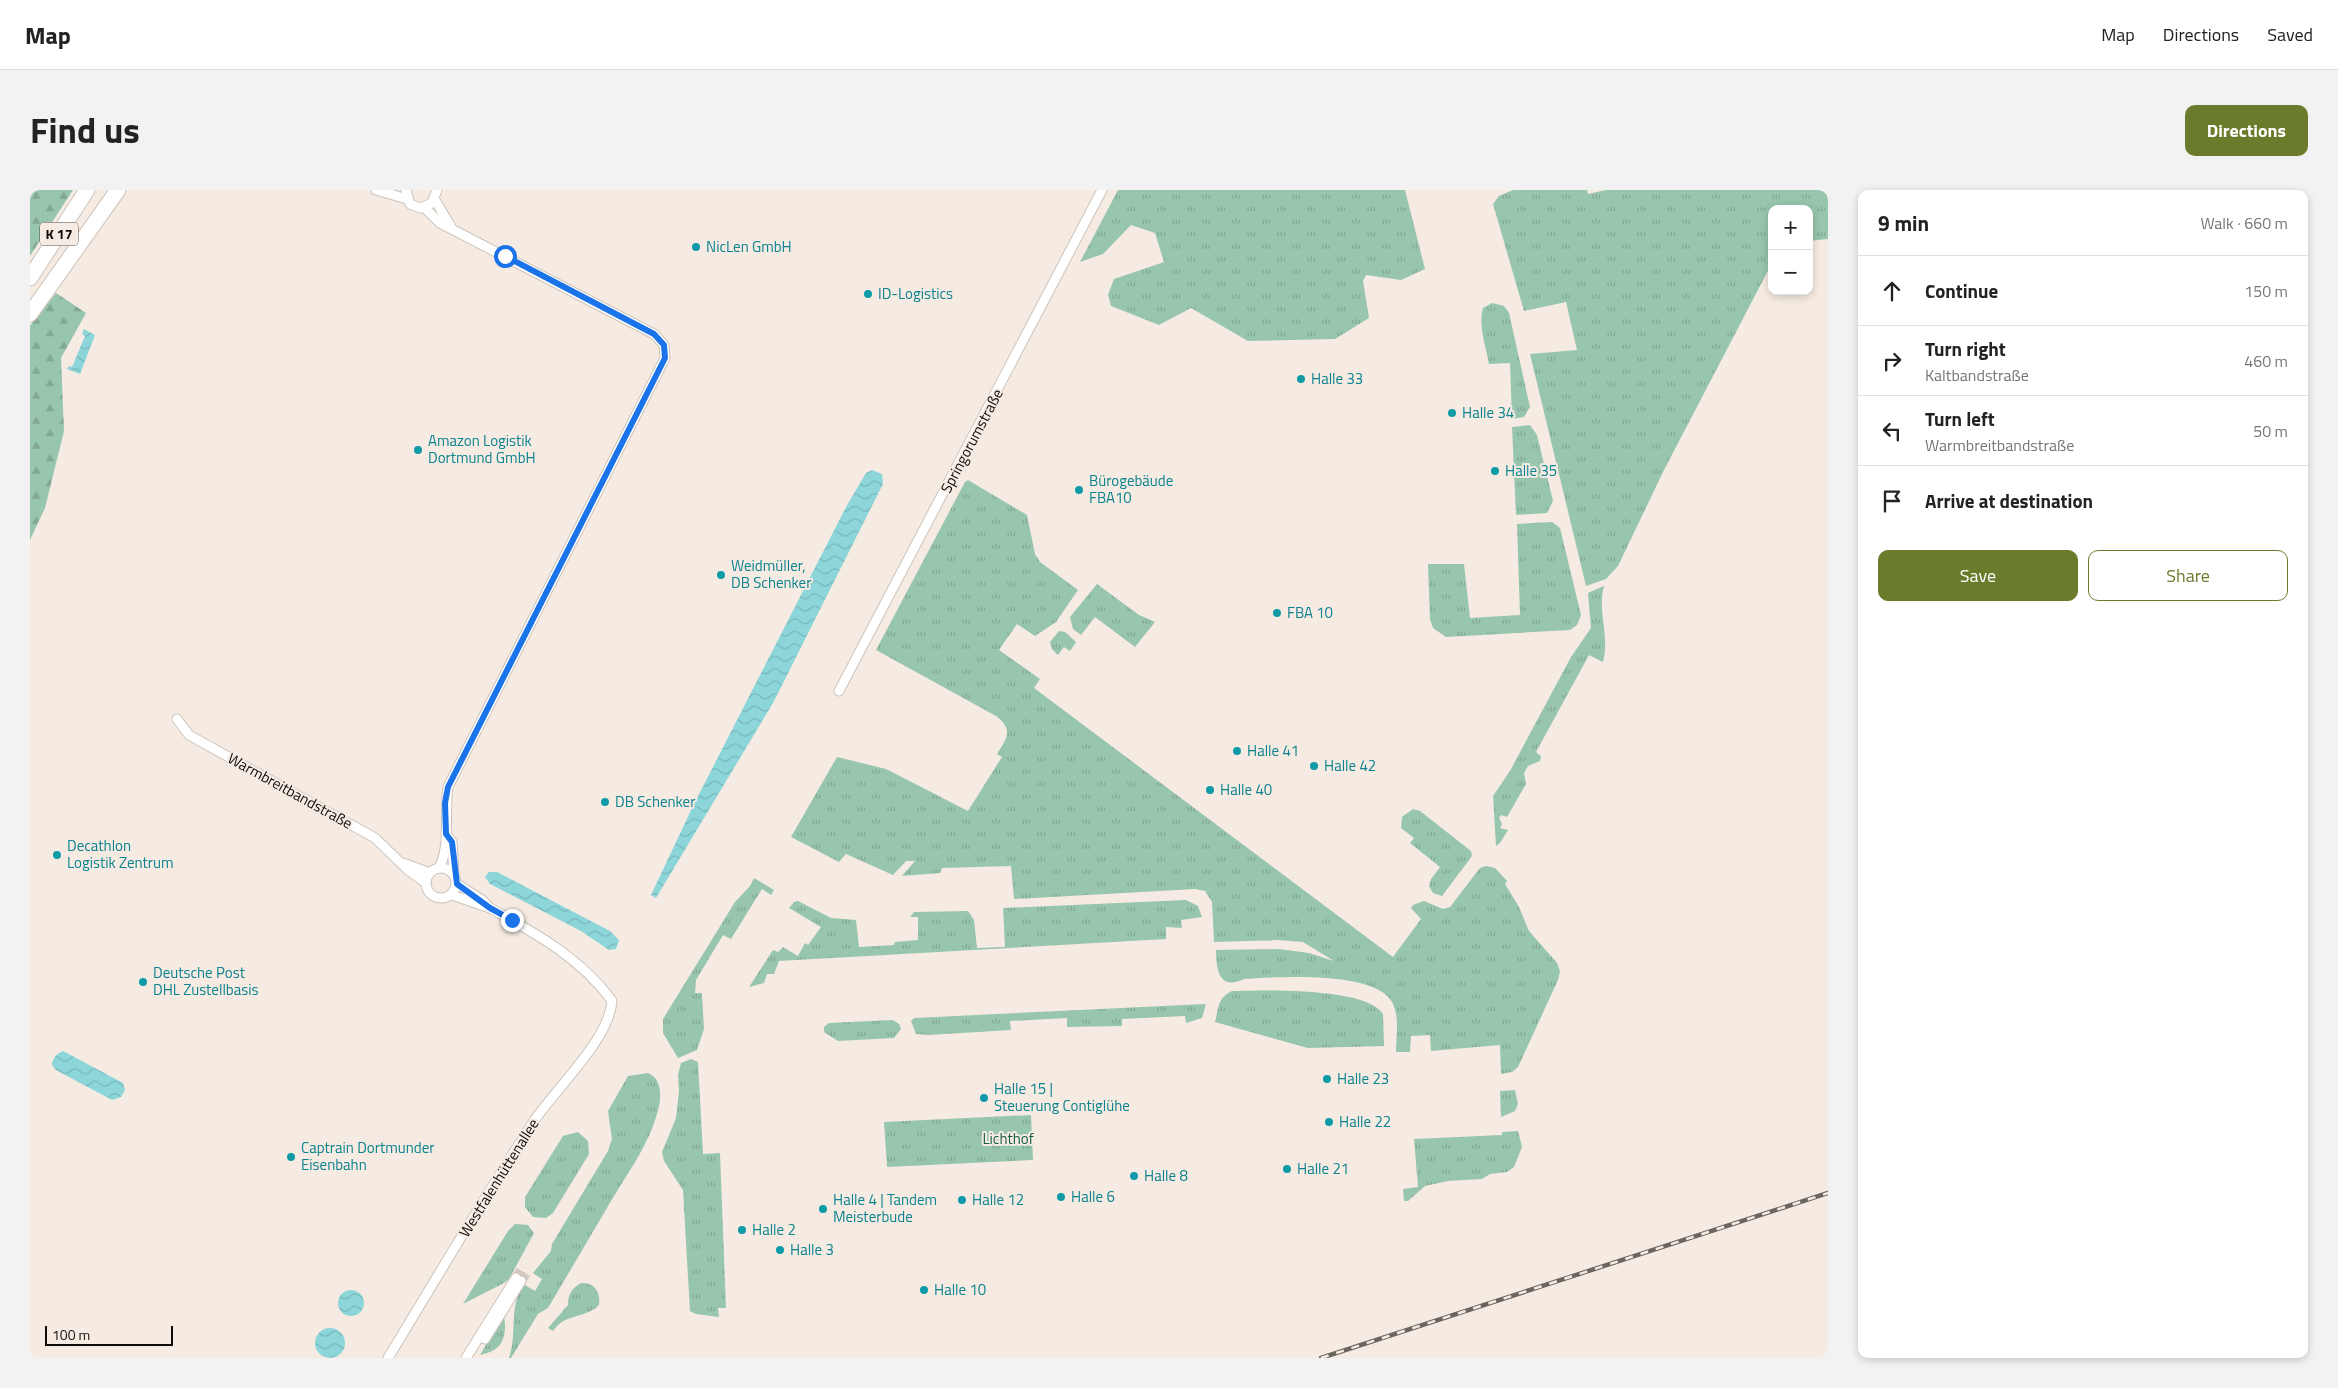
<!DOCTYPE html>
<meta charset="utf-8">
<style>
:root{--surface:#fff;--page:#f2f2f2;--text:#222;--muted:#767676;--line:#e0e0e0;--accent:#6a7c2b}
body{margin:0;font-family:"Titillium Web",sans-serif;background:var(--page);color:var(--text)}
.controls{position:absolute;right:15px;top:15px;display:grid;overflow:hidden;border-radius:10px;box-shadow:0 2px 8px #0003}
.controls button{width:45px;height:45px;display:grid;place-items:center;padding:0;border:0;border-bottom:1px solid var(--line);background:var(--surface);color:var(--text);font:25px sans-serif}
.scale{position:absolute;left:15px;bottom:12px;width:128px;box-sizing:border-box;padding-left:5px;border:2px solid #0f0c09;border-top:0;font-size:14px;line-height:18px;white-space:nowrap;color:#0f0c09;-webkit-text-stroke:4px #f5ebe2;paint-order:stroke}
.stop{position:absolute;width:15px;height:15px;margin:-11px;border:4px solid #1a73e8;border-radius:50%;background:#fff}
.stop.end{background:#1a73e8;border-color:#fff;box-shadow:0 1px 5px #0008}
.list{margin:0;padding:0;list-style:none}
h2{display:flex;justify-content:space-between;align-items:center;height:65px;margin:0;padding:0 20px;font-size:21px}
h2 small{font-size:16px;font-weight:400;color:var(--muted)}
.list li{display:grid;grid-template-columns:32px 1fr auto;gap:15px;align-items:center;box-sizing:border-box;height:70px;padding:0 20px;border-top:1px solid var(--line)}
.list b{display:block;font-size:19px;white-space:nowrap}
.list p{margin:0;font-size:16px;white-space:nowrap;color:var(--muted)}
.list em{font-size:16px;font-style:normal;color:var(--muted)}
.actions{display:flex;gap:10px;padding:15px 20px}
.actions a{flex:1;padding:11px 0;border:1px solid var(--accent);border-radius:10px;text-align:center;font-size:18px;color:var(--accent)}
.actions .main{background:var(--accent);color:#fff}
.icon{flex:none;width:28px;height:28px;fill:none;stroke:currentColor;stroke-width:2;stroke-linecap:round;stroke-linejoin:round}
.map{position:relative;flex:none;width:1798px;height:1168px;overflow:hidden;border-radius:10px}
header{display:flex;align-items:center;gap:30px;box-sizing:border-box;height:70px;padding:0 25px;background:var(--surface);border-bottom:1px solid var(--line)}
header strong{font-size:24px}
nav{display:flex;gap:28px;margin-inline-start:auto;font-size:18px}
.intro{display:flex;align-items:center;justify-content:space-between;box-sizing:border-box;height:120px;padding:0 30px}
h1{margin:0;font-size:35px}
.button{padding:12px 22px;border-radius:10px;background:var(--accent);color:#fff;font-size:18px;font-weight:700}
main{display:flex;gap:30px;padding:0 30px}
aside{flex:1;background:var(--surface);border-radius:10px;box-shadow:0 2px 8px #0003}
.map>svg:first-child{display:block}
.grass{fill:url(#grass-tufts)}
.forest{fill:url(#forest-firs)}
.water{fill:url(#water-waves)}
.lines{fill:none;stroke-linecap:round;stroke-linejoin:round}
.minor-tunnel{stroke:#d2cac1;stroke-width:9;stroke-dasharray:9 4.5;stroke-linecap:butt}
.minor-casing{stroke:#cdc4bb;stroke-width:11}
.trunk-casing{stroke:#cdc4bb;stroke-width:17}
.minor{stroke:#fff;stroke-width:9}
.trunk{stroke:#fff;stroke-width:15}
.rail-casing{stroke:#6b6560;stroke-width:4.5}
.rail{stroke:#f5ebe2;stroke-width:2.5;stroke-dasharray:8;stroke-linecap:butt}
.route{stroke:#1a73e8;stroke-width:6}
.culture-dot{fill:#0f9aa8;stroke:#f5ebe2;stroke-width:2}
.labels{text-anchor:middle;stroke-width:4;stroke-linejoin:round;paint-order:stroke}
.shield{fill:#f5ebe2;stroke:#544f4a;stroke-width:1}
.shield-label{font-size:14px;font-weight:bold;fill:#0f0c09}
.culture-label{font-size:15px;fill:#0d838f;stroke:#f5ebe2;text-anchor:start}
.street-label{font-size:15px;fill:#0f0c09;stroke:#f5ebe2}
.park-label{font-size:15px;fill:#165d41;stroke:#f5ebe2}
</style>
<header>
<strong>Map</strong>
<nav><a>Map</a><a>Directions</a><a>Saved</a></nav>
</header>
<div class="intro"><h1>Find us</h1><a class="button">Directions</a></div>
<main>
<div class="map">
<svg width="1798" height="1168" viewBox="0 0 1798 1168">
<defs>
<pattern id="grass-tufts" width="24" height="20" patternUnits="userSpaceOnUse" patternTransform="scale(1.25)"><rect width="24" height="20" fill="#98c5ae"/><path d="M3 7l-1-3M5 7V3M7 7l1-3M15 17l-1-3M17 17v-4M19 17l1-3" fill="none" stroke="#82a894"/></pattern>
<pattern id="forest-firs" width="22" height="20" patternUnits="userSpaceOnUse" patternTransform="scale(1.25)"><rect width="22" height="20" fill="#98c5ae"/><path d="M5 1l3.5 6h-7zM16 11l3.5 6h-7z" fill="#82a894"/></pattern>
<pattern id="water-waves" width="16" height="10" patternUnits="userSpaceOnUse" patternTransform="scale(1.25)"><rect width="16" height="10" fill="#8cd6da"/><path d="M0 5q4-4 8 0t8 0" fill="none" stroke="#78b6ba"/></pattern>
</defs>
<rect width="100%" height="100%" fill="#f5ebe2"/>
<path class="grass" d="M1088 0H1375L1395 79 1371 90 1336 85 1333 91 1339 128 1305 149 1218 151 1161 118 1129 135 1081 116 1078 105 1084 89 1134 72 1125 43 1101 35 1073 64 1050 72Z
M1483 0H1557L1558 4 1576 0H1798V49L1779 51V19H1742V73L1634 280 1588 376 1576 389 1556 396 1500 164 1547 160 1536 112 1494 121 1463 14 1469 6Z
M1462 113 1474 116 1479 123 1500 217 1494 227 1482 229 1480 173 1459 174C1456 156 1448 136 1453 118Z
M1500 235 1507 245 1523 311 1517 323 1486 325 1482 237Z
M938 290 997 325 1005 364 1010 372 1048 400 1026 432 1005 446 987 434 969 460 1010 489 1004 498 1363 767 1391 729 1381 718 1383 715 1394 711 1413 719 1420 717 1450 678 1456 676 1465 678 1477 691 1475 694 1489 717 1499 741 1527 773 1530 781 1528 790 1488 877 1482 882 1471 884 1470 855 1401 861 1400 845 1381 846 1380 862H1366C1366 847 1370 826 1362 812 1344 780 1246 787 1214 789 1189 801 1186 779 1186 760L1249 759 1279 763 1304 771 1273 752 1248 750 1184 752 1182 712 1175 701 1165 699 984 709 981 676 912 678 910 683 872 686 885 671H876L863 685 816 664 809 672 761 647 807 567 856 579 938 621 972 567 967 564C977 548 984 540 966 526L846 460 935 292Z
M1522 332 1530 338 1551 425 1547 435 1540 440 1416 447 1403 438 1400 429 1398 374H1434L1440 428 1490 425 1487 334Z
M1067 394 1109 425 1125 432 1105 457 1065 427 1051 445 1043 439 1040 427Z
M1574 396C1567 422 1580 445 1573 472L1559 465 1506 562 1511 566 1510 571 1498 576 1494 583 1496 594 1477 627 1471 625 1469 628 1472 634 1470 638 1478 640 1470 653 1466 656 1463 606 1480 581 1541 467 1561 438 1558 403Z
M1029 441 1035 442 1046 452 1040 461 1034 457 1028 465 1022 459 1020 452Z
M1383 619 1390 621 1441 661 1442 666 1412 706 1403 703 1399 696 1401 689 1410 677 1380 653 1384 648 1371 638 1372 627Z
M724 688 744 700 741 705 732 699 701 749 693 745 666 790 665 803H672L674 839 667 860 648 868 633 843V829L705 712 720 696Z
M1156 710 1168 716 1172 727 1151 730 1152 738 1136 737V749L749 771 744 784H737L734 793 719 797 743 760 748 762 753 757 768 766 775 753 778 755 791 737 759 718 764 712 768 711 801 728 826 730 829 757 864 755 865 752 888 750V727H880L884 722 938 721 944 730 947 758 975 757 973 718Z
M1202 801C1232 800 1337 797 1353 824L1354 856 1278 858 1185 832C1189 818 1187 808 1202 801Z
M1176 814 1172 828 1156 833 1155 826 1092 829V836L1037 837V828L980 831 981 840 898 845 886 844 881 831 884 828Z
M863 830 869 834 871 839 864 848 808 851 794 842V837L799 833Z
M661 869 668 872 673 964 690 963 696 1118H688L689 1127 666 1124 660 1121 653 1000 634 971 632 962 646 928 649 901 648 885 651 873Z
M618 883C634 890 631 911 627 924 619 953 600 980 584 1006 562 1043 540 1081 518 1118L508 1124 481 1168H479C488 1141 478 1121 493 1094L505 1101 512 1089 503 1083 521 1061 522 1054 578 961 582 949 578 921 598 886Z
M1485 900 1488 914 1485 921 1471 927 1470 901Z
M1001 925 1003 970 857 977 854 932Z
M1488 941 1492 957 1484 977 1477 982 1460 984 1452 989 1418 991 1395 996 1378 1011H1374L1373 999 1388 997 1384 949 1472 945V942Z
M548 942 558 951 559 964 523 1023 516 1028 503 1027 495 1017V1007L533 946Z
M485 1034 498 1035 504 1043 479 1089 474 1093 433 1114 478 1041Z
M551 1093C565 1092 571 1103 569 1115 555 1129 535 1123 523 1141L518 1138 538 1115C538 1104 542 1098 551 1093Z
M473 1126C475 1129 475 1133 475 1138 474 1155 467 1161 450 1165Z"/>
<path class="forest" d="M0 0H43L0 66Z
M26 103 56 123 31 168 34 241 15 318 0 350V136Z"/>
<path class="water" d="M54 139 65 145 50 184 37 179 39 176 42 177 55 146 52 144Z
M842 280 852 284 853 294 743 513 626 708 621 705 663 616 816 317 836 283Z
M459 682H467L580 741 589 750 586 759 579 760 551 741 460 694 455 687Z
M33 861 93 893 95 900 91 907 82 910 26 880 22 875C22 869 27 863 33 861Z
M308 1113a13 13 0 1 1 26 0a13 13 0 1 1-26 0Z
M285 1153a15 15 0 1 1 30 0a15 15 0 1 1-30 0Z"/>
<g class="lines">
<path class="minor-tunnel" d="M486 1088 493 1076
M491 1091 499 1080"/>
<g class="minor-casing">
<path id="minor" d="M346 0 377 9
M376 0 380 14 390 18 402 13 407 0
M405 10 421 37
M395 18 410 33 624 144 634 155 635 168 418 597C414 622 421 656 409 678
M809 501 1072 0
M147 529 159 545 345 648 378 680 396 693
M416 644 422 652 424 684
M373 673 400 683
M396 693a15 15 0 1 1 30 0a15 15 0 1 1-30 0Z
M422 705 460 718
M455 1149 491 1091
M358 1168C406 1089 453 1009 504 931 526 898 579 850 582 811 551 768 505 743 460 718L452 710 427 694
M436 1168 486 1088"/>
</g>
<g class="trunk-casing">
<path id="trunk" d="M0 88 57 0
M0 124 88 0"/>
</g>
<use href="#minor" class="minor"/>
<use href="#trunk" class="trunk"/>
<g class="rail-casing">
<path id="rail" d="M1291 1168 1798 1003"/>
</g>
<use href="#rail" class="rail"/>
</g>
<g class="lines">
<path class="route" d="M475 66 624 144 634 155 635 168 418 597 415 613 416 644 422 652 427 694 460 718 482 730"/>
</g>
<g class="culture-dot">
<circle cx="666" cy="57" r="5"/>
<circle cx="838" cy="104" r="5"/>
<circle cx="1271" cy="189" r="5"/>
<circle cx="1422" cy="223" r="5"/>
<circle cx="388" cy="260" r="5"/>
<circle cx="1465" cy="281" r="5"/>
<circle cx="1049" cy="300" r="5"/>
<circle cx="691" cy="385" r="5"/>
<circle cx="1247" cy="423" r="5"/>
<circle cx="1207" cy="561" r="5"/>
<circle cx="1284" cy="576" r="5"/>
<circle cx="1180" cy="600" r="5"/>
<circle cx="575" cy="612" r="5"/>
<circle cx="27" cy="665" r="5"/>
<circle cx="113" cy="792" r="5"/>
<circle cx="1297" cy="889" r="5"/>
<circle cx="954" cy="908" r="5"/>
<circle cx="1299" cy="932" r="5"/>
<circle cx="261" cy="967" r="5"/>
<circle cx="1257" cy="979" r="5"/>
<circle cx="1104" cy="986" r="5"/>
<circle cx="1031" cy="1007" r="5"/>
<circle cx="932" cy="1010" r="5"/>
<circle cx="793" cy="1019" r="5"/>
<circle cx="712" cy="1040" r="5"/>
<circle cx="750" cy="1060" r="5"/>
<circle cx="894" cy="1100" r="5"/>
</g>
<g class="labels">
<rect class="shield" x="10" y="32.5" width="38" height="23" rx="4"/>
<g class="shield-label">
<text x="29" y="49">K 17</text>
</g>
<g class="culture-label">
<text x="676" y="62">NicLen GmbH</text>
<text x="848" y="109">ID-Logistics</text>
<text x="1281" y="194">Halle 33</text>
<text x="1432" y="228">Halle 34</text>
<text x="398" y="256">Amazon Logistik<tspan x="398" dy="17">Dortmund GmbH</tspan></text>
<text x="1475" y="286">Halle 35</text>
<text x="1059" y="296">Bürogebäude<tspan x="1059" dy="17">FBA10</tspan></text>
<text x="701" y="381">Weidmüller,<tspan x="701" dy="17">DB Schenker</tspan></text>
<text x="1257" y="428">FBA 10</text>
<text x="1217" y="566">Halle 41</text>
<text x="1294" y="581">Halle 42</text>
<text x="1190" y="605">Halle 40</text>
<text x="585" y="617">DB Schenker</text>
<text x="37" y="661">Decathlon<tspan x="37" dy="17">Logistik Zentrum</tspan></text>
<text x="123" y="788">Deutsche Post<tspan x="123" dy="17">DHL Zustellbasis</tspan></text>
<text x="1307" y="894">Halle 23</text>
<text x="964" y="904">Halle 15 |<tspan x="964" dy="17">Steuerung Contiglühe</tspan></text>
<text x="1309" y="937">Halle 22</text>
<text x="271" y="963">Captrain Dortmunder<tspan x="271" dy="17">Eisenbahn</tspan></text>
<text x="1267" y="984">Halle 21</text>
<text x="1114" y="991">Halle 8</text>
<text x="1041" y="1012">Halle 6</text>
<text x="803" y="1015">Halle 4 | Tandem<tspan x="803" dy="17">Meisterbude</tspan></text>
<text x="942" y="1015">Halle 12</text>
<text x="722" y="1045">Halle 2</text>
<text x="760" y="1065">Halle 3</text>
<text x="904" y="1105">Halle 10</text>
</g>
<g class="street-label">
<text transform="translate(942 251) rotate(-62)" y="5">Springorumstraße</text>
<text transform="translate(260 601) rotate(29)" y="5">Warmbreitbandstraße</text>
<text transform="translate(469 988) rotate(-58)" y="5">Westfalenhüttenallee</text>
</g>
<g class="park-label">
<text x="978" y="954">Lichthof</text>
</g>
</g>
</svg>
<div class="controls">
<button>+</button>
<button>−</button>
</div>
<div class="scale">100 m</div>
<div class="stop" style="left:475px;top:66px"></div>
<div class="stop end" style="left:482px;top:730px"></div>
</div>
<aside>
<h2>9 min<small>Walk · 660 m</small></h2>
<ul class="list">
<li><svg class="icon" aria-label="ahead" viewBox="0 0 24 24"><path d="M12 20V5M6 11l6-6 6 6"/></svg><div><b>Continue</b></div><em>150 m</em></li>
<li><svg class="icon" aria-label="right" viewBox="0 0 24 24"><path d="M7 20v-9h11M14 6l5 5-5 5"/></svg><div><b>Turn right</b><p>Kaltbandstraße</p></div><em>460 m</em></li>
<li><svg class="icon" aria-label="left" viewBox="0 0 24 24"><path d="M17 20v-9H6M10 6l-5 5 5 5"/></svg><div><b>Turn left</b><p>Warmbreitbandstraße</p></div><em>50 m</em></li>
<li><svg class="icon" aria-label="arrive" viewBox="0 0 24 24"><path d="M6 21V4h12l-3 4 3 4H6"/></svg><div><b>Arrive at destination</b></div></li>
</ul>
<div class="actions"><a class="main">Save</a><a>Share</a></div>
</aside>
</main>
